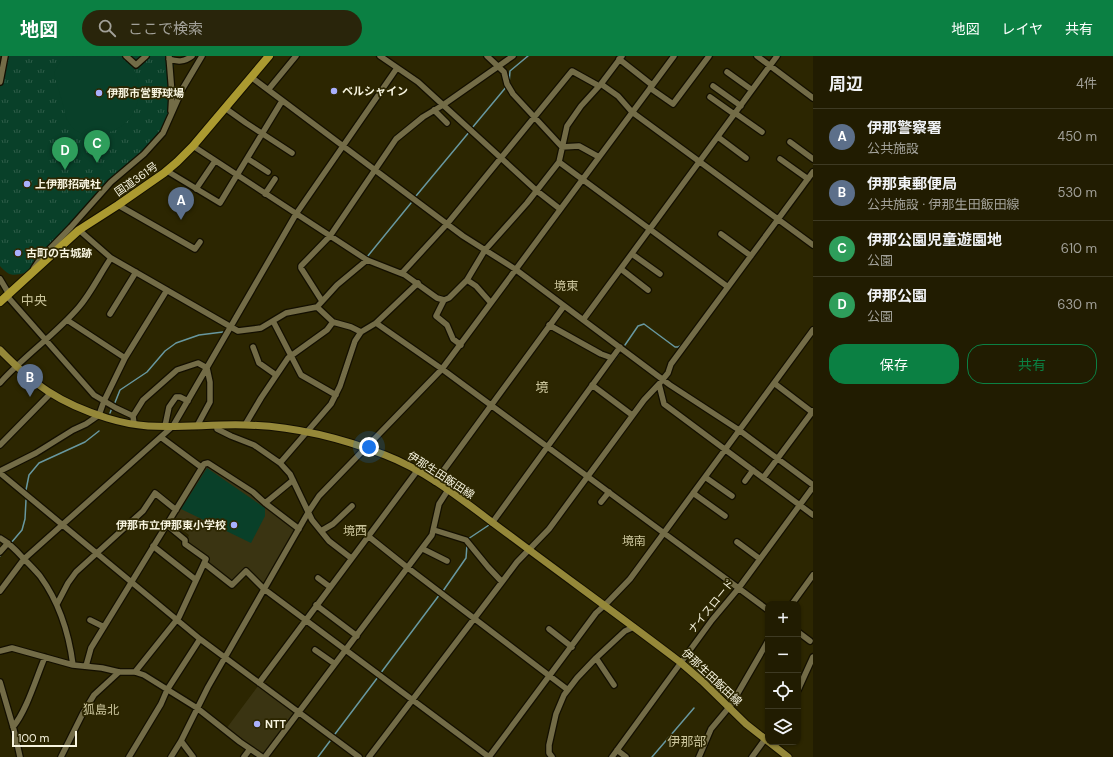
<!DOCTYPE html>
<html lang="ja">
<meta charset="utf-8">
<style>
:root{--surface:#211c01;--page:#29250b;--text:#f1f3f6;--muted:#a2a199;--line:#3e3a23;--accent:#0b8043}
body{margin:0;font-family:"DM Sans","Noto Sans JP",sans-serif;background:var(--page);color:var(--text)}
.controls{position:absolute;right:12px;bottom:12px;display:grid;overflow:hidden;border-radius:8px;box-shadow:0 1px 3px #0004}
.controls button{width:36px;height:36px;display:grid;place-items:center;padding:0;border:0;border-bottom:1px solid var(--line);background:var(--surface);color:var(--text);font:20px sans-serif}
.scale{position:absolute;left:12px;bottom:10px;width:65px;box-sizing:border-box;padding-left:4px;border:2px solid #f7f4df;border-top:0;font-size:11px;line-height:14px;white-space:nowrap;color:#f7f4df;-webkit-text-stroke:3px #2c2601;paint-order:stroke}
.you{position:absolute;left:369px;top:391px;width:14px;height:14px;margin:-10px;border:3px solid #fff;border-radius:50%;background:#1a73e8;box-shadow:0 0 0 6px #1a73e833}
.badge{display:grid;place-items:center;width:26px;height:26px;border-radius:50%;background:var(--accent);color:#fff;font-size:13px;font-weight:700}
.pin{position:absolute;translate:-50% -33px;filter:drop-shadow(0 1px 2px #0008)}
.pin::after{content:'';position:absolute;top:21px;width:14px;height:12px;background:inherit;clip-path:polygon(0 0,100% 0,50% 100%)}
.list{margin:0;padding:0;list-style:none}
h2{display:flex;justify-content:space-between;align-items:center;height:52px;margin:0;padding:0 16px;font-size:17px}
h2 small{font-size:13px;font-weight:400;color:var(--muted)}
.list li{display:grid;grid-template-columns:26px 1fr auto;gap:12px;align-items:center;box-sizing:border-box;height:56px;padding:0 16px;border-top:1px solid var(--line)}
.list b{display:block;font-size:15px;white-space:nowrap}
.list p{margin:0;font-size:13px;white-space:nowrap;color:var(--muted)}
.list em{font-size:13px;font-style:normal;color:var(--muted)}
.actions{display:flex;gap:8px;padding:12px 16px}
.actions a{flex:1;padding:9px 0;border:1px solid var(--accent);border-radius:16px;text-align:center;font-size:14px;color:var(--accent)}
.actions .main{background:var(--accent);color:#fff}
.icon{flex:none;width:22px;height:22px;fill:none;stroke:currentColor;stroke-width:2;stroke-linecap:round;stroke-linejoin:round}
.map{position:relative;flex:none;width:813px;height:701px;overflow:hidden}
header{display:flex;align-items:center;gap:24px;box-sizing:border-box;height:56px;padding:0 20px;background:var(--accent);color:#fff}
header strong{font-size:19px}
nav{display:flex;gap:22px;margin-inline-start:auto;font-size:14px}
.search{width:280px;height:36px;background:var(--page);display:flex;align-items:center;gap:10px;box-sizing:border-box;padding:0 14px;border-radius:22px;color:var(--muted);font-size:15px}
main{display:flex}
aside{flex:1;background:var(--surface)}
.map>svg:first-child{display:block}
.built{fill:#3a3412}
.grass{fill:url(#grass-tufts)}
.pitch{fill:#094029}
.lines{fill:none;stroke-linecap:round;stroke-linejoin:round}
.stream{stroke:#6898a0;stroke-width:1.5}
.minor-casing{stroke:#130f00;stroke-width:8}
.major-casing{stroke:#130f00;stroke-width:9}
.highway-casing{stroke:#130f00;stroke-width:10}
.minor{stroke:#736c47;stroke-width:5.5}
.major{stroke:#958839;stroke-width:7}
.highway{stroke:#ab9a30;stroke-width:8}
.poi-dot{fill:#a9b0fc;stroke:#2c2601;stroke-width:1.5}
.labels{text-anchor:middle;stroke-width:3.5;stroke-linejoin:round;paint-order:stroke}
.poi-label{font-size:11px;font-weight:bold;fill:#f7f4df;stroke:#2c2601;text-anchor:start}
.street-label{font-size:11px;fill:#f7f4df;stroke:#2c2601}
.neighbourhood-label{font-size:12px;fill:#cbc59c;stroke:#2c2601}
.quarter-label{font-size:13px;fill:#cbc59c;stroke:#2c2601}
</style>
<header>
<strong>地図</strong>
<div class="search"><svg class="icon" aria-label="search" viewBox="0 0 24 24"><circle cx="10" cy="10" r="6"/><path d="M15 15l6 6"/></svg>ここで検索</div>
<nav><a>地図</a><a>レイヤ</a><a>共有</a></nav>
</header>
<main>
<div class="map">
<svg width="813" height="701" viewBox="0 0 813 701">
<defs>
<pattern id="grass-tufts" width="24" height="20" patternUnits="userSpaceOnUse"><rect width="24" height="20" fill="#094029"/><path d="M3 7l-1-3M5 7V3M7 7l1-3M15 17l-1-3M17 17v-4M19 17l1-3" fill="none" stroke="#2e5c48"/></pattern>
</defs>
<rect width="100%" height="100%" fill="#2c2601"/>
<path class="built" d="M209 409 251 437 296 473 265 527 263 529 245 513 231 527 207 508 209 501 187 487V484L189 479 171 465 204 410Z
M258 630 296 659 264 701 226 673Z"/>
<path class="grass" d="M5 0H174V61L166 78 147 99 112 128 83 161 25 217C12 220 9 220 0 210V32Z"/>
<path class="pitch" d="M66 0 116 1C142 7 144 40 132 59 121 78 82 89 69 67 66 63 65 57 64 52 61 41 57 29 54 17L60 6Z
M207 412 265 452V460L251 487 181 453Z"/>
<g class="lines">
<path class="stream" d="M509 28 510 15 528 0
M472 72 507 30
M416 140 470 75
M367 201 411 147
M625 289 638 270 644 268 675 291H678L682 289
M611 308 620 296
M114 349 120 334 147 316 165 295 176 287 199 279 223 276
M110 357 112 352
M26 434 29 419 39 407 85 386 99 375
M468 483 489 469
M11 487 22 474 25 463 26 444
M0 500 9 490
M443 535 466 502 467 489
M380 618 440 538
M335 678 378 621
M318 701 330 685
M652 701 694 652"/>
<g class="minor-casing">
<path id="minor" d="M126 0 136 9 146 0
M169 0 172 38 171 55
M380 0 418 26 537 135 560 153
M487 0 504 16 507 28 513 38 562 91
M757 0 813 42
M169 3C178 6 184 6 192 0
M619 3 652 29
M727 16 752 34
M251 21 463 180 515 213 670 329 739 374 813 429
M0 26 5 0
M601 28 618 40 632 56 813 189
M713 30 741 50
M650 32 673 48 709 0
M268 34 296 0
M710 41 734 58
M225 52 246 67 292 97
M434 54 447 67
M735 57 762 76
M718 81 746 102
M790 86 813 103
M193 90 367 204 405 219 437 242 444 244 436 260 447 269 453 283 461 289
M562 91 579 90 599 101
M248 103 268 116
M780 103 808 123
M559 106 728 231
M167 115 220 147 282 45
M813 116 671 308 668 317 659 328 664 348 813 459
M196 133 215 105
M265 138 275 123
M118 149 195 193 200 186
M79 174 111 202 238 275 261 272 286 257 317 251 337 229 367 204
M721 178 751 200
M632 198 660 218
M34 212 40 203 71 171 111 126 144 98 163 77 183 32 202 0
M621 213 648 234
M402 217 447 168 572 15 599 30
M0 223 9 238
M467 224 476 230 491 247
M7 240 94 339 116 352 133 360 134 368
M444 244 449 242 467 224 485 194 527 147 559 106 567 70 581 50 601 28 622 0
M322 245 301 212V210L330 180 396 83 423 61 443 49 513 0
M317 251 333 266 351 271 361 276
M110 258 136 216
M67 264 125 302
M583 264 777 0
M273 265 301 319 336 339
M376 267 418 227
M549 269 601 298 612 302
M253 291 259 307 276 319
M0 327C24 300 55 279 79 251 91 237 100 218 111 202
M774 327 812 356
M592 329 632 359
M133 360 143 344 177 314 198 307 207 312 210 326V346L197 370
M217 369V373L231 380 254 389 280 407 290 418 312 464 329 485 351 502
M245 369 261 342 288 302 327 274 333 266
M165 370 169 351 176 341H180L188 345
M162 382 201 411
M0 389 50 338
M280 407 331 348 340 330 355 285 361 276 376 267 442 313 768 554
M0 415 36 397 73 374 86 368 99 359 104 345 125 302 167 234
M0 417 200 583 359 701
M705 421 732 440
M763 422 813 355
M745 425 753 414
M435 426 564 250
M693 437 725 460
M601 446 609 436
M265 447 293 424
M492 467 620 291
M434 474 466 484 488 511 502 526
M321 475 333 468 352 450
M368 480 408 512 568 634
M0 482C9 487 16 494 23 502 29 508 35 514 40 520 59 546 69 578 73 609
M737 486 760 503
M153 490 196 524
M423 493 447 505
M0 496 8 487
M204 507 232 529 246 515 264 533 489 701
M318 522 330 531
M0 535 24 503 173 370 296 158 397 12
M57 548 68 527 76 516 143 455 155 437 176 454
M792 548 813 519
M316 549 357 580
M90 564 104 571
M549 573 572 591
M798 576 810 585
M315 594 335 608
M0 595 12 592 73 609 102 612 119 616H135L144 619 197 652 240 686 262 701
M596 602 614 629
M86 610 91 592 204 408 208 407 253 436 265 447 299 473
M135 616 179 561 206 503 185 488V484L167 469
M0 626 14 674 20 701
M259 627 417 415
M798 634 813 601
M13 671C27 654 36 622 45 601
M181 685 193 701
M617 694 626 701
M61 701 83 657 94 639 119 616
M129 701 161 648 167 634 200 583
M171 701 181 685 208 631 309 455 319 440 442 313 674 0
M244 701 250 693
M265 701 432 479 439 448 448 434
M369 701 502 526 517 506 549 473 644 344 659 328
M489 701 596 557 606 548 630 523 813 274
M552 701 549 697V689L556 658 564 639 577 622 596 602 625 575 634 571
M612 701 712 564 738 533 813 431
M699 701 711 673 731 649 768 585
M752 701 768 679"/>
</g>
<g class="major-casing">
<path id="major" d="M0 294C34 329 59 347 107 362 120 366 134 369 148 370 181 372 213 368 245 369 293 370 341 382 385 399 432 417 472 452 512 481 568 523 625 564 680 606L702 625 746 668 788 701"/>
</g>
<g class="highway-casing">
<path id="highway" d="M0 246 79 174 118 149 164 117 177 106 193 90 269 0"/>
</g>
<use href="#minor" class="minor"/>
<use href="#major" class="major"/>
<use href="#highway" class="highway"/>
</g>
<g class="poi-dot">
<circle cx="334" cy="35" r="4"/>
<circle cx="99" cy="37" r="4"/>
<circle cx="27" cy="128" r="4"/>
<circle cx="18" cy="197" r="4"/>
<circle cx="234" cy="469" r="4"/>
<circle cx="257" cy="668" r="4"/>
</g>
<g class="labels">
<g class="poi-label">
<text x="342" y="39">ベルシャイン</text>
<text x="107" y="41">伊那市営野球場</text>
<text x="35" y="132">上伊那招魂社</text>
<text x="26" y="201">古町の古城跡</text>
<text x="226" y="473" text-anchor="end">伊那市立伊那東小学校</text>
<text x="265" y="672">NTT</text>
</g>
<g class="street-label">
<text transform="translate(136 123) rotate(-35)" y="4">国道361号</text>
<text transform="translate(441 419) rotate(33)" y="4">伊那生田飯田線</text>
<text transform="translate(711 550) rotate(-51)" y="4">ナイスロード</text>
<text transform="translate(712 621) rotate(43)" y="4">伊那生田飯田線</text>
</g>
<g class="neighbourhood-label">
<text x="566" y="234">境東</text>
<text x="355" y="479">境西</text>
<text x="634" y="489">境南</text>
<text x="101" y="658">狐島北</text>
</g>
<g class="quarter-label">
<text x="34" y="249">中央</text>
<text x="542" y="336">境</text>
<text x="687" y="690">伊那部</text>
</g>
</g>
</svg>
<div class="controls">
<button>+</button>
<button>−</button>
<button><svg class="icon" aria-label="locate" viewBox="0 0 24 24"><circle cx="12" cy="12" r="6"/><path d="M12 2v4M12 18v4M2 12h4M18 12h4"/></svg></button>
<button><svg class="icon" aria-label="layers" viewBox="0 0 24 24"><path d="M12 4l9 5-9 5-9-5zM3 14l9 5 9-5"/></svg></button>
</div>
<div class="scale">100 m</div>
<div class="you"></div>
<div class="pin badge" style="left:181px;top:164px;background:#5c6f8a">A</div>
<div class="pin badge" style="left:30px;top:341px;background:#5c6f8a">B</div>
<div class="pin badge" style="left:97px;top:107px;background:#2e9e5b">C</div>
<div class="pin badge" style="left:65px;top:114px;background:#2e9e5b">D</div>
</div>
<aside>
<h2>周辺<small>4件</small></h2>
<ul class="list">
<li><span class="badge" style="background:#5c6f8a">A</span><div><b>伊那警察署</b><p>公共施設</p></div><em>450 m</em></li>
<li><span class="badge" style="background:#5c6f8a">B</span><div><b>伊那東郵便局</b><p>公共施設 · 伊那生田飯田線</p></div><em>530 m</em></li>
<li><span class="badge" style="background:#2e9e5b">C</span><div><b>伊那公園児童遊園地</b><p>公園</p></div><em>610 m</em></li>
<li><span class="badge" style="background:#2e9e5b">D</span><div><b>伊那公園</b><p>公園</p></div><em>630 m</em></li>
</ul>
<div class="actions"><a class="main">保存</a><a>共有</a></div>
</aside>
</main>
